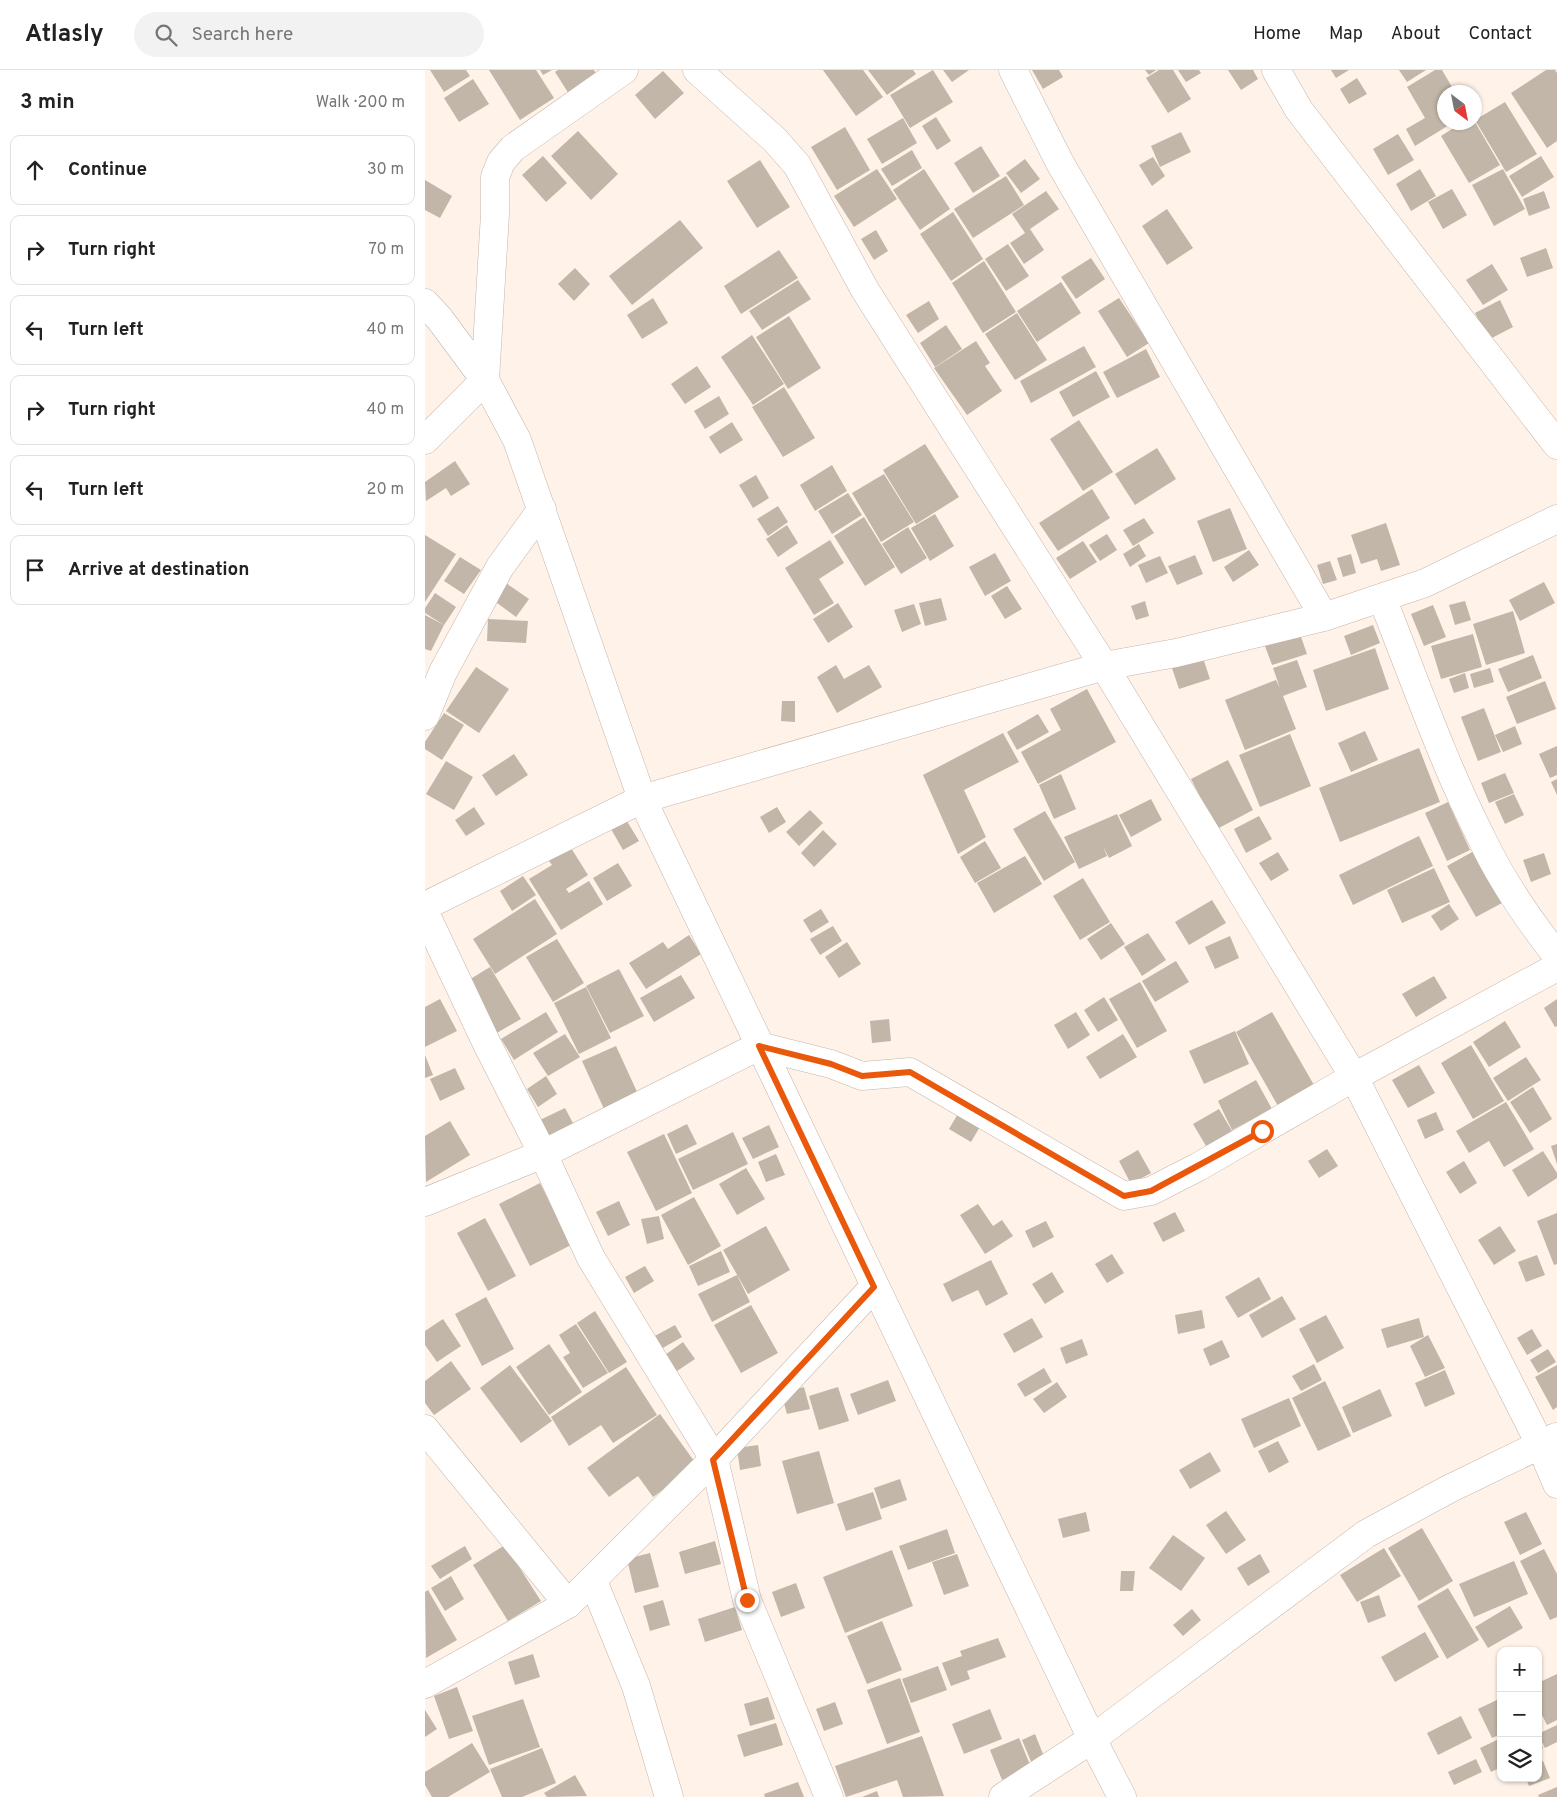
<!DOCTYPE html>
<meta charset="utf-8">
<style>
:root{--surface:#fff;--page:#f2f2f2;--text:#222;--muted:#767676;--line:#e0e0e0}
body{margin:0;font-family:Overpass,sans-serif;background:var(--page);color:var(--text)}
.controls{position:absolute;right:15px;bottom:15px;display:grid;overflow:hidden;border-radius:10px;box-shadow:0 1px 4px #0004}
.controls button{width:45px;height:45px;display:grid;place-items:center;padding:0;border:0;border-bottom:1px solid var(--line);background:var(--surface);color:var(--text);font:25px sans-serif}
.compass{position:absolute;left:1012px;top:15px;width:45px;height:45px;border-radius:50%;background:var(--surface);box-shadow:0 1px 4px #0004;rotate:148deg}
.stop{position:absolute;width:15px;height:15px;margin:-11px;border:4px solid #ea580c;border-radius:50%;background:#fff}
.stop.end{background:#ea580c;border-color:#fff;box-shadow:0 1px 5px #0008}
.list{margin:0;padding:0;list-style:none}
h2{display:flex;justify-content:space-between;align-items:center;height:65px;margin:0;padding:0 20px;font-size:21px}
h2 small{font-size:16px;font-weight:400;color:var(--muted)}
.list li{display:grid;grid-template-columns:32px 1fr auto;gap:15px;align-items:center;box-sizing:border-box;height:70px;margin:0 10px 10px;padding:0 10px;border:1px solid var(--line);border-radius:10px}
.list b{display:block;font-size:19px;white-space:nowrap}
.list em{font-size:16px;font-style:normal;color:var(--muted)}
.icon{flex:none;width:28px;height:28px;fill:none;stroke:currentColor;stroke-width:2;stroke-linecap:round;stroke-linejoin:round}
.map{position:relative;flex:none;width:1132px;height:1727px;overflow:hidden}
header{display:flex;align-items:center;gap:30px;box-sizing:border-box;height:70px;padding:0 25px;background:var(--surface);border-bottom:1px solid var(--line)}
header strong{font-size:24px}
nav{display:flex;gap:28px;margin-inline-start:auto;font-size:18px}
.search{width:350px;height:45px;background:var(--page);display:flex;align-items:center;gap:12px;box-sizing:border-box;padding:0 18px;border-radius:28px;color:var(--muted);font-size:19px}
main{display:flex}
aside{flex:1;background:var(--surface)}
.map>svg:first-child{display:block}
.building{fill:#c1b6a7}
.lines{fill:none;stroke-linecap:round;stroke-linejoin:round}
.minor-casing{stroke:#c5b5aa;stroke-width:29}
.minor{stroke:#fff;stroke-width:28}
.route{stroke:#ea580c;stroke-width:6}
</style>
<header>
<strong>Atlasly</strong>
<div class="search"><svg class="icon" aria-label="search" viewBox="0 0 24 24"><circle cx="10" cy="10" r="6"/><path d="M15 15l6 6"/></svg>Search here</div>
<nav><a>Home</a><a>Map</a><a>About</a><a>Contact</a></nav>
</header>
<main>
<aside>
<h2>3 min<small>Walk · 200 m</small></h2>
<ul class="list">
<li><svg class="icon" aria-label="ahead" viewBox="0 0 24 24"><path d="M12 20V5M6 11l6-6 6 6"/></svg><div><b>Continue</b></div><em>30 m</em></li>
<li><svg class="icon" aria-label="right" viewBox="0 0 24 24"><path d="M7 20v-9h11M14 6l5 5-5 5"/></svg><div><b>Turn right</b></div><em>70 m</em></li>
<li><svg class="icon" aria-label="left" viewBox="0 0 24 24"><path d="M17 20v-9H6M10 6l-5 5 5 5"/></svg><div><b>Turn left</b></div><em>40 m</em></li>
<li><svg class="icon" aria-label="right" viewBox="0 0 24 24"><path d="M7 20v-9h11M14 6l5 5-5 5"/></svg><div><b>Turn right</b></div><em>40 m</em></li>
<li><svg class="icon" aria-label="left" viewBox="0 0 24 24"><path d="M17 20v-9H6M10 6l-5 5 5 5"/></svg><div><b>Turn left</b></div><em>20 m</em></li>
<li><svg class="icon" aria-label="arrive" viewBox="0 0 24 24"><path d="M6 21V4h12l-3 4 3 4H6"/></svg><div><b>Arrive at destination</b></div></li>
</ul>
</aside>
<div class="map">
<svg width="1132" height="1727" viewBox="0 0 1132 1727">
<rect width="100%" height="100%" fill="#fff2e8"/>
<path class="building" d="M5 0H41L45 6 19 22Z
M64 0H111L129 28 95 50Z
M115 0H127L118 5Z
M133 0H169L172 6 144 24 130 2Z
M398 0H438L458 27 431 46Z
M443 0H488L491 4 462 25Z
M508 0 528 32 485 58 465 25Z
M518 0H544L527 12Z
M607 0H634L638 7 618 19Z
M720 0H731L724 5Z
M734 0H748L766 29 743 43 721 8Z
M753 0H774L776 3 761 12Z
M803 0H828L833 9 816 20Z
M906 0H924L911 8Z
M974 0H1001L982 12Z
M1010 0H1017L1030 22H1019V52H1029L990 76 981 59 1000 48 982 17Z
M1121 0H1130L1132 3V71L1122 78 1086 23Z
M238 1 259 23 230 49 210 25Z
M932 8 942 24 924 34 915 19Z
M48 9 64 34 34 52 19 28Z
M1080 32 1112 84 1081 102 1050 50Z
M511 47 526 71 512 80 497 56Z
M478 48 492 73 457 94 442 69Z
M1038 52H1050L1075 95 1044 113 1016 66Z
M420 57 445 100 412 120 386 77Z
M153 61 193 104 166 130 126 86Z
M756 62 766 82 735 97 726 76Z
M973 64 989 90 963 105 948 79Z
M556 76 575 106 548 123 529 93Z
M487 80 497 98 467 116 456 99Z
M118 86 142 113 121 132 97 105Z
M1116 86 1129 107 1097 127 1084 106Z
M728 87 740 106 727 116 714 95Z
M600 89 615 109 596 123 581 103Z
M335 90 365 137 332 158 302 111Z
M452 99 472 129 429 157 409 126Z
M499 99 525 139 495 160 468 120Z
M995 99 1011 126 986 141 971 114Z
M1078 99 1100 139 1069 156 1047 115Z
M581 106 599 135 548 168 529 139Z
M0 110 27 126 15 148 0 140Z
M1027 119 1042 145 1018 159 1003 132Z
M621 121 634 139 605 159 619 180 599 194 585 173 600 163 587 144Z
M1119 121 1125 138 1104 146 1098 129Z
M742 139 768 178 742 195 717 156Z
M528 142 558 189 526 211 495 164Z
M255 150 278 178 207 235 184 206Z
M451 160 463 181 449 190 436 169Z
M583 174 604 206 581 221 560 189Z
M1121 178 1128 198 1102 207 1095 188Z
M354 180 373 208 316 244 299 216Z
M666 188 680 209 651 229 636 207Z
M559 191 591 242 558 263 527 213Z
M1067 194 1083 220 1058 235 1041 210Z
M150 198 165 214 149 231 133 214Z
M373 210 386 229 337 260 324 241Z
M636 212 656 243 612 272 592 241Z
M228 228 243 253 217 269 202 245Z
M694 228 724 273 702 287 673 241Z
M1075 230 1088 257 1063 270 1050 243Z
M504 231 514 249 493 263 481 245Z
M592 243 622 290 590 310 560 264Z
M364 246 396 298 363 319 331 267Z
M521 255 537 279 510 297 495 273Z
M327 265 359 314 328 335 296 287Z
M551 271 565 293 560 296 577 321 542 345 509 298Z
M659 276 671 297 606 333 595 311Z
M721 279 735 307 692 328 678 302Z
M272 296 286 317 260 334 246 314Z
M671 301 685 327 648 347 634 322Z
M359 317 390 368 358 387 327 337Z
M294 326 304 344 280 359 269 341Z
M654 350 688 402 658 421 625 369Z
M307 352 318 370 295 384 284 367Z
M500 374 534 427 491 454 458 400Z
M732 378 751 409 710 435 690 404Z
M30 391 45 414 26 426 21 418 1 431 0 412Z
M407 395 422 421 390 441 375 415Z
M459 404 489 452 456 472 427 423Z
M331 405 344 428 328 438 314 415Z
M667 419 685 448 633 481 614 453Z
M423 423 437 445 407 464 393 441Z
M353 436 363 452 343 466 332 449Z
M805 438 822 479 788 492 772 451Z
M510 444 529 476 505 491 486 458Z
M439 447 470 497 440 516 409 466Z
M719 448 729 463 708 476 698 460Z
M961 453 975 495 956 501 952 489 936 494 926 465Z
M362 455 373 473 353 487 341 469Z
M483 457 502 488 476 504 457 474Z
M682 464 692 480 675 491 664 475Z
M0 465 31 484 0 532Z
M405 470 419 493 394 509 409 533 389 545 360 498Z
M658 471 672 492 645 509 631 488Z
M714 474 721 486 705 497 698 484Z
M824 480 834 495 808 512 799 497Z
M570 483 586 511 560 526 544 497Z
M926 484 931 503 918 507 912 488Z
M770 485 778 504 752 515 743 496Z
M735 486 743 503 721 513 713 495Z
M35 487 56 500 39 524 19 511Z
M905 491 912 510 898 514 892 495Z
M1119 512 1130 533 1095 551 1084 530Z
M81 513 104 529 91 547 68 530Z
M582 516 597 539 580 549 566 526Z
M10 523 31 537 19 555 0 543V538Z
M516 528 522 550 500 556 494 533Z
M720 531 724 546 711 550 706 536Z
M1040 531 1046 550 1030 555 1024 535Z
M413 533 428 557 403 573 388 549Z
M489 534 496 554 477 562 469 540Z
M1008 535 1021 567 999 576 986 544Z
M1088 541 1100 583 1061 595 1048 554Z
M0 545 19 555 6 581 0 579Z
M63 549 103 551 101 573 62 571Z
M948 555 955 573 926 585 919 566Z
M875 564 882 584 847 595 840 576Z
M1048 564 1057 597 1016 609 1006 576Z
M950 578 964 619 901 641 888 600Z
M777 585 785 609 754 619 746 595Z
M1108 585 1117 608 1083 622 1073 599Z
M872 590 882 617 858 626 871 659 820 680 800 630 851 610 855 618 848 598Z
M411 595 419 609 444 595 457 617 412 643 392 607Z
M51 597 84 619 54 663 21 641Z
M1065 598 1069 612 1049 618 1045 604Z
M1040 603 1044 618 1029 623 1024 609Z
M1120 611 1131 639 1092 654 1081 627Z
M662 619 691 672 613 714 596 682 636 660 625 639Z
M357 631H370V652L356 651Z
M1059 638 1076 682 1053 691 1036 647Z
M19 643 39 655 17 690 0 679V672Z
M613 644 624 662 592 680 582 662Z
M1090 656 1097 674 1078 682 1070 665Z
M940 661 953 690 926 702 913 673Z
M578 663 594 692 539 720 561 767 533 784 498 705Z
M865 664 886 716 835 737 814 685Z
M1132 676V705L1125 708 1114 684Z
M994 678 1015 732 915 772 894 718Z
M89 684 103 705 71 726 57 705Z
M803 690 828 740 792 759 766 709Z
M21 691 48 707 29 740 1 724Z
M1080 703 1089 723 1064 733 1056 713Z
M636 704 651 739 629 749 614 715Z
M1132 709V725L1126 712Z
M1089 724 1099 745 1080 754 1070 732Z
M726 729 737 750 706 767 694 745Z
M1023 732 1045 780 1022 791 1000 743Z
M49 737 60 754 41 766 30 750Z
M352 737 361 752 344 763 335 747Z
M385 740 398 753 374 776 361 762Z
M620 741 650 792 619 811 588 759Z
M197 743 214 771 198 780 182 752Z
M692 744 707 776 684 788 678 776 682 786 654 799 639 767Z
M834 746 847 769 821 783 809 759Z
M398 760 412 774 389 797 376 783Z
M994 766 1008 796 928 835 914 805Z
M560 771 576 798 550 813 535 787Z
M146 778 163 805 141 819 144 823 164 811 178 834 136 860 104 809 127 795 124 791Z
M1049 781 1077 833 1051 847 1022 796Z
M853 782 864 800 846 811 834 793Z
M1119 783 1126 804 1106 812 1098 790Z
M600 786 617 814 569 843 552 813Z
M193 793 207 816 182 831 168 808Z
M1009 798 1025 832 977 853 962 820Z
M98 806 111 825 87 841 75 821Z
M658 808 685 852 655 870 628 826Z
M110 829 132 864 70 904 48 869Z
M787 830 801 853 764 875 750 852Z
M1024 834 1034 849 1016 861 1006 846Z
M396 839 404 852 386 863 378 850Z
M686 853 700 874 676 890 662 869Z
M408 856 417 871 395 885 385 869Z
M723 863 741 890 717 906 699 877Z
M264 865 276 884 221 919 204 893 238 872 243 879Z
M805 866 814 888 790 899 780 877Z
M132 869 159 913 128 932 101 887Z
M422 872 436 894 414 908 400 887Z
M751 891 764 912 730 932 717 911Z
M65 897 96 949 70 964 39 913Z
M194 899 219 946 185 963 161 916Z
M256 905 270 928 229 952 215 928Z
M1009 906 1022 928 991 947 977 924Z
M715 912 742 961 712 978 684 929Z
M161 917 186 968 154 984 129 933Z
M679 927 693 950 673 962 659 940Z
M15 929 32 961 0 977V937Z
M1132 929V956L1130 957 1119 938Z
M121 942 133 962 89 990 76 969Z
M651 942 665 965 643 979 629 955Z
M847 942 889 1015 853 1036 811 962Z
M464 949 466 971 447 973 445 951Z
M1080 951 1096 977 1064 997 1048 972Z
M810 961 824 994 779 1014 764 981Z
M140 964 155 987 123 1006 108 983Z
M698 964 712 987 675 1009 661 987Z
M1046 975 1079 1031 1048 1049 1016 993Z
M191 976 213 1024 179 1039 157 991Z
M0 985 8 1005 0 1008Z
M1101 987 1116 1010 1083 1031 1068 1008Z
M994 995 1010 1023 983 1038 967 1010Z
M30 998 40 1019 15 1031 5 1009Z
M121 1006 132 1024 113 1037 102 1019Z
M831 1010 847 1039 807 1060 793 1031Z
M1108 1017 1127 1049 1105 1063 1085 1032Z
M1081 1032 1109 1079 1079 1097 1064 1071 1044 1083 1031 1061Z
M140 1038 150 1057 127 1070 115 1050Z
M794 1039 807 1061 781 1076 768 1054Z
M534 1042 556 1055 546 1072 524 1059Z
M1011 1042 1019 1060 1000 1069 992 1050Z
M25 1051 45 1085 1 1112 0 1066Z
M262 1054 272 1074 251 1084 242 1064Z
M344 1055 354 1077 328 1089 317 1068Z
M308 1062 323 1094 268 1120 253 1089Z
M239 1064 267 1123 231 1141 202 1082Z
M1132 1074V1094L1126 1076Z
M902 1079 913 1096 894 1108 883 1091Z
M713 1080 726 1103 706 1114 694 1091Z
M1118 1081 1132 1103V1108L1103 1127 1087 1100Z
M351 1084 360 1105 341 1112 333 1092Z
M1039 1091 1052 1113 1035 1124 1021 1102Z
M321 1098 340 1129 312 1145 294 1114Z
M115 1113 146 1175 105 1196 74 1134Z
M269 1127 296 1176 263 1195 236 1145Z
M194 1131 205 1155 183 1166 171 1142Z
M553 1134 568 1156 577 1150 588 1166 560 1184 535 1145Z
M750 1142 760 1161 738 1172 728 1153Z
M1132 1143V1194L1129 1195 1112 1151Z
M234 1146 239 1169 222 1174 216 1149Z
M60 1148 91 1206 63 1221 32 1163Z
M621 1151 629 1167 608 1178 600 1161Z
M341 1156 365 1200 323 1224 298 1180Z
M1075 1156 1091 1181 1069 1195 1053 1170Z
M296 1181 305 1202 273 1216 264 1196Z
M687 1184 699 1203 682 1213 670 1194Z
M1112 1185 1120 1205 1101 1212 1093 1192Z
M566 1190 583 1224 561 1236 553 1220 527 1232 518 1214Z
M220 1196 229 1211 209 1223 200 1207Z
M627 1202 639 1222 620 1234 607 1214Z
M312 1205 325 1232 287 1252 273 1224Z
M834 1207 846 1229 813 1248 800 1227Z
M857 1226 871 1249 837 1268 824 1245Z
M61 1227 89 1279 57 1296 30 1244Z
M326 1235 353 1283 316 1303 289 1255Z
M777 1240 780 1258 753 1264 750 1245Z
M170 1241 202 1292 184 1303 152 1253Z
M901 1245 919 1278 892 1293 874 1259Z
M607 1248 618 1267 589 1283 578 1264Z
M994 1248 999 1267 962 1278 956 1259Z
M18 1249 36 1276 12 1292 0 1275V1261Z
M151 1254 183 1303 158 1318 138 1287 145 1283 134 1265Z
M250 1255 257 1267 236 1279 228 1267Z
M1107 1259 1117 1276 1102 1285 1092 1268Z
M1003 1265 1020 1298 1000 1307 985 1276Z
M657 1269 663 1285 641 1294 635 1278Z
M797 1270 805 1287 785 1296 778 1279Z
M258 1272 270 1289 252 1301 240 1285Z
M124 1274 157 1322 124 1345 91 1297Z
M1123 1279 1131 1292 1113 1303 1105 1290Z
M26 1291 46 1319 9 1345 0 1333V1311Z
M889 1294 897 1310 876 1321 867 1306Z
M85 1295 127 1351 96 1373 55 1318Z
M1132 1295V1337L1128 1340 1110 1307Z
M201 1297 232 1345 188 1373 176 1355 144 1376 126 1347Z
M619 1298 627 1312 600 1327 592 1314Z
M1020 1300 1030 1324 1000 1337 990 1313Z
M463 1310 471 1331 433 1345 425 1324Z
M900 1311 926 1366 893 1381 867 1328Z
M632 1312 642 1327 619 1343 608 1329Z
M379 1317 385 1339 362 1344 356 1323Z
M413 1317 424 1351 394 1360 384 1326Z
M955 1319 967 1346 928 1363 917 1337Z
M864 1328 876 1356 829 1378 816 1349Z
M235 1344 272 1395 228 1427 213 1406 184 1427 162 1398Z
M853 1371 864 1392 844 1403 833 1381Z
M333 1375 336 1396 315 1400 312 1378Z
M394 1381 409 1433 372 1444 357 1391Z
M785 1382 796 1401 765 1419 754 1400Z
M475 1409 482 1430 456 1439 449 1418Z
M448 1422 457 1449 421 1461 412 1434Z
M801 1441 821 1470 801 1484 781 1455Z
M661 1442 665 1461 638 1468 633 1449Z
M1101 1442 1117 1474 1095 1485 1079 1452Z
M997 1458 1028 1511 994 1531 963 1478Z
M522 1459 530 1483 483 1500 474 1476Z
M748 1465 780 1488 756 1521 724 1498Z
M290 1471 296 1494 260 1504 254 1482Z
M80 1475 116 1531 83 1551 48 1495Z
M40 1476 47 1489 15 1509 6 1496Z
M959 1478 976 1506 932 1532 915 1505Z
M1119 1479 1132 1504V1547L1125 1550 1095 1491Z
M467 1480 488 1536 420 1563 398 1507Z
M225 1483 234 1517 210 1523 202 1489Z
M532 1484 544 1516 519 1525 507 1492Z
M835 1484 845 1502 823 1516 812 1498Z
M1089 1491 1103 1524 1049 1547 1034 1514Z
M696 1501H710L708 1521H695Z
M26 1506 39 1529 20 1541 6 1518Z
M371 1513 380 1538 356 1547 347 1522Z
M1023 1518 1054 1570 1022 1589 992 1536Z
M3 1520 32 1570 1 1588 0 1522Z
M954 1525 961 1546 943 1553 935 1532Z
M238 1530 245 1555 225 1561 218 1536Z
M1085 1536 1098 1558 1063 1578 1050 1557Z
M310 1537 317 1560 280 1572 273 1549Z
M767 1539 776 1550 758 1566 748 1555Z
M457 1551 477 1600 442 1614 422 1566Z
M1000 1562 1014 1587 970 1612 956 1587Z
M573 1568 581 1587 542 1601 545 1609 526 1616 517 1593 537 1586 535 1581Z
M108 1584 115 1607 90 1615 83 1592Z
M513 1596 522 1620 486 1633 477 1609Z
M1132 1604V1650L1122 1655 1113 1637V1613Z
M475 1608 495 1662 462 1674 442 1620Z
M32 1617 48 1661 24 1669 9 1626Z
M343 1627 350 1649 325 1656 319 1634Z
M1076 1628V1664L1067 1668 1053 1639Z
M98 1629 115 1677 64 1695 47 1646Z
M410 1632 418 1654 399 1661 391 1639Z
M565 1639 577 1669 539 1684 527 1654Z
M0 1640 12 1659 0 1667Z
M1036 1646 1047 1668 1013 1685 1002 1663Z
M351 1653 358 1675 319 1687 312 1665Z
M1132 1655V1672L1120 1678 1113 1664Z
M610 1664 620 1689 607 1694 597 1670Z
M497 1666 519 1726 478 1727 472 1710 421 1727 410 1696Z
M594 1668 606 1697 577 1710 565 1680Z
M1076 1668V1697L1066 1702 1055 1678Z
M1113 1668 1118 1678 1113 1680Z
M47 1673 65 1702 23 1727H7L0 1715V1702Z
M117 1678 131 1713 97 1727H77L65 1699Z
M1051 1689 1057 1702 1029 1715 1023 1702Z
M1118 1691 1125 1708 1104 1716 1101 1708H1113V1693Z
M150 1705 162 1726 122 1727 119 1723Z
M373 1712 379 1727H340L339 1724Z
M1132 1717V1727H1114L1113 1725Z
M452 1721 454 1727H437Z"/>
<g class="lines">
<g class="minor-casing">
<path id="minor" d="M272 0 350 70 372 95 440 220 679 596 929 1007 1115 1374 1132 1414
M588 0 635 93 899 547
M851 0 874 40 1132 375
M0 233 14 248 60 310 92 370 217 729 667 1669 697 1727
M0 370 60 310 70 144V107L76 92 88 78 199 0
M957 528C989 608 1017 690 1056 767 1076 810 1103 849 1132 886
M0 646 18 602 75 497 117 439
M0 836 217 729 679 596 751 583 899 547 1000 513 1132 449
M0 843 62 974 118 1084 166 1188 289 1389 322 1530 404 1727
M0 1132 118 1084 334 976 406 994 437 1006 485 1002 699 1126 726 1121 773 1097 929 1007 1132 897
M0 1359 143 1534
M168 1511 211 1616 244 1727
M0 1614 143 1534 289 1389 449 1217
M578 1727 667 1669 941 1464 1024 1419 1131 1367"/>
</g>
<use href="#minor" class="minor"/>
</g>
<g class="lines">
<path class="route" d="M322 1530 288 1390 449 1217 334 976 406 994 437 1006 485 1002 699 1126 726 1121 837 1061"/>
</g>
</svg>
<div class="controls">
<button>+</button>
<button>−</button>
<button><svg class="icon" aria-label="layers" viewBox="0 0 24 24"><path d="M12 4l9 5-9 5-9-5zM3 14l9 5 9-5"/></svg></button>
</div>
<svg class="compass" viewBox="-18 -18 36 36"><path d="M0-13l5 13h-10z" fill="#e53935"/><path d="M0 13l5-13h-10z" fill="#767676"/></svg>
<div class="stop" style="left:837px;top:1061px"></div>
<div class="stop end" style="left:322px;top:1530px"></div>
</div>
</main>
